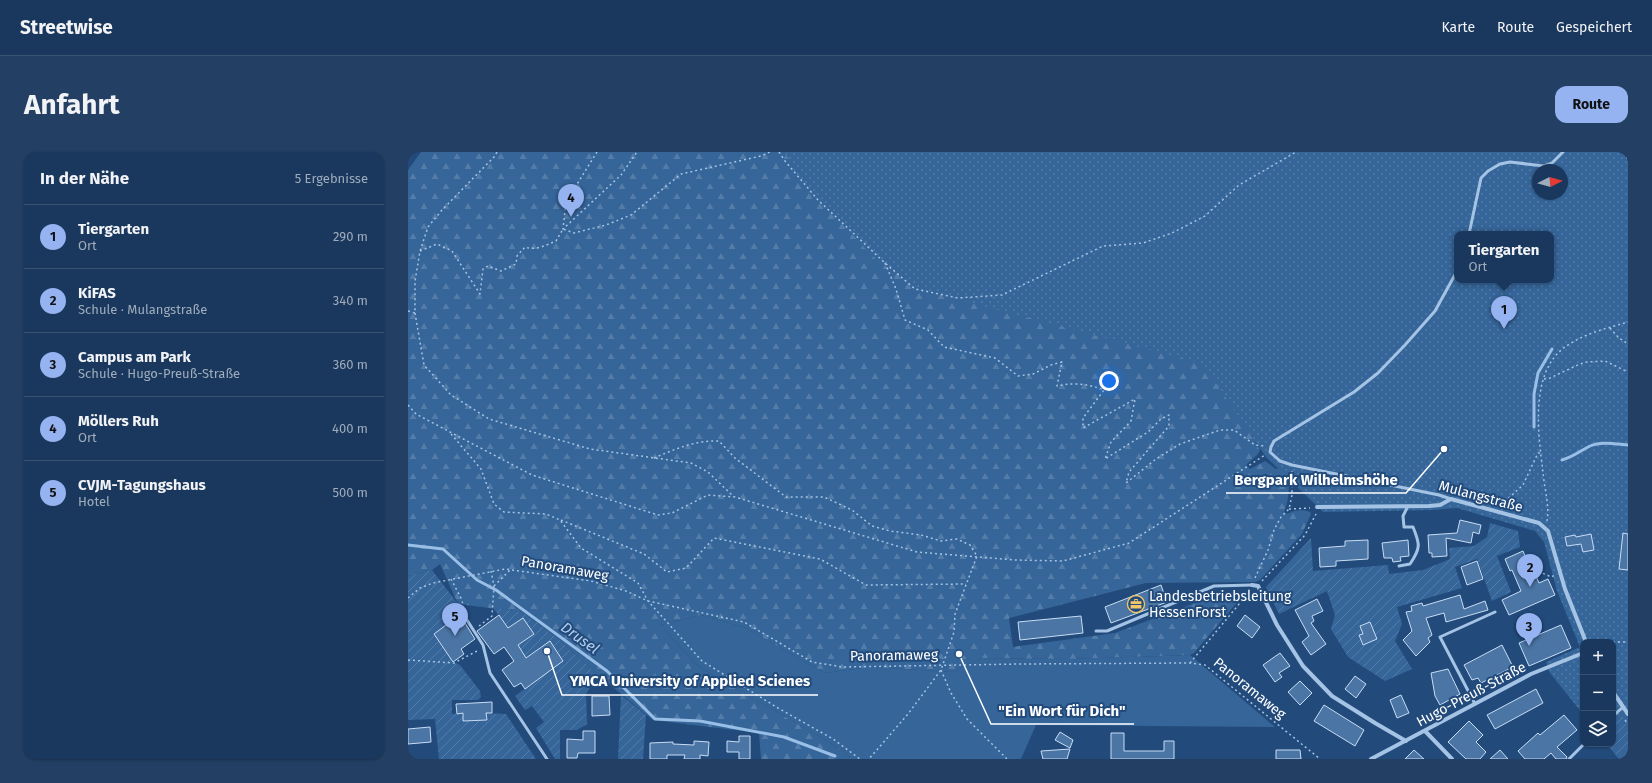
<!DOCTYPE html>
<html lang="de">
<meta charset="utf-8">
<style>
:root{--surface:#1a385d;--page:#233f63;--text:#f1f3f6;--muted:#9facbc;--line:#385272;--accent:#95b2f1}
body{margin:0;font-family:"Fira Sans",sans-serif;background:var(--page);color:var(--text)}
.controls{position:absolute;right:12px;bottom:12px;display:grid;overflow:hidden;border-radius:8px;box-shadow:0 1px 3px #0004}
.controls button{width:36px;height:36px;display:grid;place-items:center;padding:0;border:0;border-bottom:1px solid var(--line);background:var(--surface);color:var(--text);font:20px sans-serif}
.compass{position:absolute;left:1124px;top:12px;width:36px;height:36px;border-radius:50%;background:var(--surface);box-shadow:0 1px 3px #0004;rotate:84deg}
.you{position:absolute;left:701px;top:229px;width:14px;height:14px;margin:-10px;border:3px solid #fff;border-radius:50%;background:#1a73e8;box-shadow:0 0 0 6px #1a73e833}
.badge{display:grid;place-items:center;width:26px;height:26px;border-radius:50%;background:var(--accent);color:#111;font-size:13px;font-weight:700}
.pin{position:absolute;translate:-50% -33px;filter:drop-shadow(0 1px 2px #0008)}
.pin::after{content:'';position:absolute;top:21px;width:14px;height:12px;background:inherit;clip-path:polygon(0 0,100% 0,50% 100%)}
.popup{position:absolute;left:1046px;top:79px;width:100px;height:52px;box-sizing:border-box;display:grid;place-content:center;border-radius:8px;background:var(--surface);filter:drop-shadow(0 1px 3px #0005);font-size:13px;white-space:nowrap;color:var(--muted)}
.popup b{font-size:15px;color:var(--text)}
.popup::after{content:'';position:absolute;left:50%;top:100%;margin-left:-8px;border:8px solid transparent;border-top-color:var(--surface)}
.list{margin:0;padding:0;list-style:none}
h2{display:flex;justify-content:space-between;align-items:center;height:52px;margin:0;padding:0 16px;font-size:17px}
h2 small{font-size:13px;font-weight:400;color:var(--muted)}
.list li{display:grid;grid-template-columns:26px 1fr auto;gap:12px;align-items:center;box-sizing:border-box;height:64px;padding:0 16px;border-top:1px solid var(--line)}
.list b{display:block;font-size:15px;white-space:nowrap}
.list p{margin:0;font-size:13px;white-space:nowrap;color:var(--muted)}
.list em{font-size:13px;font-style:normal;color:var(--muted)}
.icon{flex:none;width:22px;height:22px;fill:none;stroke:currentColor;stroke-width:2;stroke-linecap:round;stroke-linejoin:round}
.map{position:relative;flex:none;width:1220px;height:607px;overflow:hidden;border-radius:12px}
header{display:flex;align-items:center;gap:24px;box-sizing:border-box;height:56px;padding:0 20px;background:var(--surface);border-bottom:1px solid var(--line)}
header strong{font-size:19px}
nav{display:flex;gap:22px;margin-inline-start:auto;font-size:14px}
.intro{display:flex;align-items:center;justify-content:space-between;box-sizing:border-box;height:96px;padding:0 24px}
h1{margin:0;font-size:28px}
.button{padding:10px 18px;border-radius:12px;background:var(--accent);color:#111;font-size:14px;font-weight:700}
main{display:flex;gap:24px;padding:0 24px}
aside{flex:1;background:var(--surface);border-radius:12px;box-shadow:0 1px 3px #0004}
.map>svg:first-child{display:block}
.grass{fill:#356599}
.forest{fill:url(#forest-firs)}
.park{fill:url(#park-dots);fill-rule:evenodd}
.garden{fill:url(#garden-furrows)}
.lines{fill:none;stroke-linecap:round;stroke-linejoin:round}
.stream{stroke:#99bfe7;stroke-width:3}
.building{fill:#4b75a5;stroke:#c8ddf4}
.path{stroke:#a5c4e5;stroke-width:1.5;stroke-dasharray:2 3;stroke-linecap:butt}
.service{stroke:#a5c4e5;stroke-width:3}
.minor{stroke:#a5c4e5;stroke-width:4}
.labels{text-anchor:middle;stroke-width:4;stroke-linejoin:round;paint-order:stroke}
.street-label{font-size:14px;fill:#fff;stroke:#224b7c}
.poi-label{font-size:14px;fill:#fff;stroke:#224b7c;text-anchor:start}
.water-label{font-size:15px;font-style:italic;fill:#b0ceed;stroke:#224b7c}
.leader{fill:none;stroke:#fff;stroke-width:1.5}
.callout-dot{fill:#fff;stroke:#224b7c;stroke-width:1.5}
.callout-label{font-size:15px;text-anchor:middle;font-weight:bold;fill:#fff;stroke:#224b7c;stroke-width:4;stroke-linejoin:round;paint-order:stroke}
</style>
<header>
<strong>Streetwise</strong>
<nav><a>Karte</a><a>Route</a><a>Gespeichert</a></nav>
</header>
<div class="intro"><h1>Anfahrt</h1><a class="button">Route</a></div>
<main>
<aside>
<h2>In der Nähe<small>5 Ergebnisse</small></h2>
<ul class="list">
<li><span class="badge">1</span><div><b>Tiergarten</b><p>Ort</p></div><em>290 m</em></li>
<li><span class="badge">2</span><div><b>KiFAS</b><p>Schule · Mulangstraße</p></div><em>340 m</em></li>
<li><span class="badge">3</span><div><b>Campus am Park</b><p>Schule · Hugo-Preuß-Straße</p></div><em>360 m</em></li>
<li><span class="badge">4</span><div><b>Möllers Ruh</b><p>Ort</p></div><em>400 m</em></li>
<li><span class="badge">5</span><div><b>CVJM-Tagungshaus</b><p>Hotel</p></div><em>500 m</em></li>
</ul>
</aside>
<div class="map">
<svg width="1220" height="607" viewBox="0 0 1220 607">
<defs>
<pattern id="forest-firs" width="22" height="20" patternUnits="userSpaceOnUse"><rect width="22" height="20" fill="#356599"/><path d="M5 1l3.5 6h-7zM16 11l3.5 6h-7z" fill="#537ca8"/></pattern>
<pattern id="park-dots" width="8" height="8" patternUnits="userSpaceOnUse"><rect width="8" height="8" fill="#356599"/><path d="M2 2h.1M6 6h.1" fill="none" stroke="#537ca8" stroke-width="1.8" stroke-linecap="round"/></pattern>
<pattern id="garden-furrows" width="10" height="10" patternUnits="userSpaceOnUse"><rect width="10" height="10" fill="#356599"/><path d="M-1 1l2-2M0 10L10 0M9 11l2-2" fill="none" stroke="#537ca8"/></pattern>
</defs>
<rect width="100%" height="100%" fill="#224b7c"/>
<path class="grass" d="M293 463 336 475 417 521 462 515 545 520 574 506 661 507 782 503 867 575 628 573 613 607H443L436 599 290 514 252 473Z"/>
<path class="forest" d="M13 0H1150L1049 82 847 289 852 298 850 302 838 313 842 317 857 309 868 317 876 316 881 323C881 335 881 349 876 360L879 362C886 358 895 357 902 360L903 362 894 382 852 428 847 430 738 431 601 466 605 495 707 481 811 442 825 443 836 440V442L786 501 782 503 661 507 574 506 545 520 462 515 417 521 336 475 293 463 252 473 290 514 436 599 443 607H353L351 581 245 568 190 523 148 485 114 460 50 452 32 412 24 418 0 424V18Z"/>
<path class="park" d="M377 0H1220V607H1211L1199 592H1205V490H1175V562L1142 521 1138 510 1172 495 1149 439 1136 390 1127 379 1049 356 1023 358 915 360 858 305 795 212 511 137 467 107 388 22ZM1130 18H1154V42H1130ZM1049 82H1143V128H1049Z"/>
<path class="garden" d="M1082 371 1110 379 1112 395 1089 404 1103 440 1084 449 1069 407 1047 415 1054 436 989 455 994 472 987 489 1004 517 977 529 940 505 923 477 927 463 919 439 871 462 858 435 903 386 905 419 980 413 981 422 1015 418 1042 407 1041 396 1066 394 1079 385Z
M24 418 50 452 49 458 39 465 42 470 26 482 45 510 52 513 72 539 73 545 70 548H44V562L55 561 56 569 78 568V561L98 562 128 607H31L27 567 0 568V424Z
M85 456 114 460 148 485 190 523 178 542 179 572 169 578H152V607H147L128 576 136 570 124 554 117 558 107 544 155 508 142 490 118 506 99 478 97 471Z
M213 543 238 563 235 607H210Z
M1211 564 1220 575V607H1211L1199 592H1205V569Z"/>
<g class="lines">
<path class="stream" d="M1126 275V242L1130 221 1144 197
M1154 308C1165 305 1172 299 1182 294 1193 289 1208 292 1220 293
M0 393 35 397 69 428 88 438 199 519 247 567 292 569 376 585 427 604"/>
</g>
<path class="building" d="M1052 368 1073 373 1071 382 1065 380 1063 391 1038 386 1039 404 1024 405V401H1021L1020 383 1049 381Z
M1215 381 1220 382V418L1211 417Z
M1183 382 1186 398 1175 400 1173 392 1159 394 1157 385 1167 383 1168 385Z
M960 388V407L928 409V414L912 415 911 396 937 394V389Z
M1000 388 1001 404 992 405 993 409 985 410 984 406H976L974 391Z
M1115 399 1120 411 1122 410 1131 431 1140 427 1147 443 1101 463 1094 448 1113 439 1104 418 1102 419 1097 407Z
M1069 409 1075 427 1059 433 1053 415Z
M753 433 759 450 703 471 697 455Z
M1052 443 1056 457 1077 449 1080 458 1038 470 1036 461 1018 466 1024 483 1020 486 1022 490 1008 504 995 488 1004 479 998 460 1004 459 1003 454 1014 451 1015 454Z
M909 447 915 459 904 464 906 469 903 471 918 492 903 503 894 490 901 484 887 458Z
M49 458 67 487 53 497 56 502 45 510 26 482 42 470 39 465Z
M91 463 100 476 115 466 126 482 110 493 118 506 142 489 155 509 117 537 113 531 106 535 94 518 106 509 96 495 86 502 69 479Z
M837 463 852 475 844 486 829 474Z
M673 464 675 481 612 488 610 470Z
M962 470 969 487 955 493 951 483 955 482 952 474Z
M1153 473 1163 496 1121 514 1111 491Z
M1094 493 1105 515 1073 531 1070 526 1064 528 1056 513Z
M872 501 882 514 871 521 874 525 867 530 855 513Z
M1040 517 1052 542 1032 553 1027 544 1023 521Z
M947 524 958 532 948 546 937 537Z
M892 529 904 541 892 553 880 540Z
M1128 537 1135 551 1087 577 1079 563Z
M993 543 1001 561 989 566 982 548Z
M184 544H201L202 563 184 564Z
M84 550V561H78L79 568 55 569V561L49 562 48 552Z
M916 553 956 578 947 594 906 569Z
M1156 563 1169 578 1149 595 1159 605 1158 607H1148L1143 601 1136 607H1117L1110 599 1130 581 1132 583Z
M1061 569 1075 583 1068 590 1078 600 1072 607H1058L1040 590Z
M22 575 23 590 0 592V577Z
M175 579H187V601H170L169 606H159V587L175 588Z
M652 580 665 588 662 596 647 588Z
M703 581H716V599H756V589H766V607H703Z
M331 584H342V607H331V600H319V589L331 590Z
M286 589 301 590 300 604 292 603V607H276L277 603H259V607H242V591L265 590V592L286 593Z
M662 597 659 607H635L633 599Z
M868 598H892L893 607H868Z
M1006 598 1016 607H997Z
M1092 598 1100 607H1082Z"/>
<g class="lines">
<path class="path" d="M189 0 158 50 155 77 213 23 229 0
M371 0 377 9 410 48 477 111 507 137 550 146 594 143 695 94 735 91 764 81 797 64 831 33 888 0
M1217 0 1220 9
M0 5 4 0
M12 99 29 92 44 99 72 142 75 117 80 114 93 119 108 112 109 104 117 95C128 99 138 93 148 89L155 77 166 81 198 73 223 63 273 22 353 4 362 0
M477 111 488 137 497 168 520 178 536 195 587 206 610 224 625 222 643 213 654 210 649 234C666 230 680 232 696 238L675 266V276L727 247 723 269 703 290 697 307 740 280 753 267 761 263V274L721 320 718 331 748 307 772 292 812 278H826L847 293 857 294
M0 159 7 161V129L12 99 20 75 34 58 86 5 89 0
M7 161 16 213 43 243 81 267 182 297 283 311 300 320 326 345
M1202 176 1211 186 1220 192
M1136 227 1142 226 1172 212 1179 210 1197 209 1220 220
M0 253 8 262 42 280 124 323 250 363 264 361 300 343 327 345 509 400 607 408 655 409 721 391 857 303
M43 282 73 317 86 352 96 360 138 362 152 368 173 396 230 431 240 449 294 509 370 556 425 587 452 607
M246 306C267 297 288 288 311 289L327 306 378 345H416L444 358 464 374 482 379 513 383 533 389 549 387 562 393 569 404 547 462 546 480 533 518 500 562 461 607
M1093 353 1115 333 1130 301H1133
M881 357 902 356
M153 368 236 402 259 420 278 416 306 386 412 407 458 433 558 432
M1139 369C1142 355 1136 335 1135 320 1130 281 1121 217 1160 193 1178 181 1200 176 1220 170
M1128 409 1132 420 1143 425 1147 423
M847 426 860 398 866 378 873 365 881 357 884 343V319
M43 427 54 448 56 460
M854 429 897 383 908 362
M86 434 102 418
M0 446 12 436 25 431 97 417 183 429 218 439 240 449 336 470 404 510 435 515 611 512 782 511 797 513 912 607
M71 474 84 464 86 434 83 419
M1205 490H1220
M0 508 46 511 71 498
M782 511 842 439
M533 518 543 541 559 567 599 607
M1217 568 1220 572"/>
<path class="service" d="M1061 82 1073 26 1080 19 1092 12 1102 10 1136 14 1144 11 1155 0
M1043 347 1031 343 884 313 872 309 862 300 863 295 866 289 946 240 970 221 997 193 1027 159 1049 119
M991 414 1002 412C1013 396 1012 392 1005 375H996L995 364 1000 354
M57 465 75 493 82 521 139 607
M688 479H699L806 434 844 433
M1067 552 1032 485 1087 460
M1205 564 1215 555
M1161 607 1176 592"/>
<path class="minor" d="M909 355 1021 354 1032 353 1043 347 1131 371 1140 379 1157 437 1178 490
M844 433 850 434 869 473 895 514 924 544 967 571 998 589
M1205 540 1220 562
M1017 579 1044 607
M963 607 1123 522 1175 501"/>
</g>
<defs>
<g id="office-ring" transform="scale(0.9)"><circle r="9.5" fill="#224b7c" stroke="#f1c668" stroke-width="1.5"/><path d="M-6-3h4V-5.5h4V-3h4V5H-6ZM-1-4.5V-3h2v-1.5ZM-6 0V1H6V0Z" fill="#f1c668"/></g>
</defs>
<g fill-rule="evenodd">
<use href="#office-ring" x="728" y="452"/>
</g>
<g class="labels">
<g class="street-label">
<text transform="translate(1073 344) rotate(15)" y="5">Mulangstraße</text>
<text transform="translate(157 416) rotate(10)" y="5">Panoramaweg</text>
<text transform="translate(486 503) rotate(-1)" y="5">Panoramaweg</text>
<text transform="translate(842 536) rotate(39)" y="5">Panoramaweg</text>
<text transform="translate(1063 542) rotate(-28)" y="5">Hugo-Preuß-Straße</text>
</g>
<g class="poi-label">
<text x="741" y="449">Landesbetriebsleitung<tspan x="741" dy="16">HessenForst</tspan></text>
</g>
<g class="water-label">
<text transform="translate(172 486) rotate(36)" y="5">Drusel</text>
</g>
</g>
<path class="leader" d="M1036 297L998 341H818M139 499L154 543H410M551 502L583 572H726"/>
<g class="callout-dot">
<circle cx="1036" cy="297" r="4"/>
<circle cx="139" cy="499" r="4"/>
<circle cx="551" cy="502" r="4"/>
</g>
<g class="callout-label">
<text x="908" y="333">Bergpark Wilhelmshöhe</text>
<text x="282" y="534">YMCA University of Applied Scienes</text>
<text x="654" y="564">"Ein Wort für Dich"</text>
</g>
</svg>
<div class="controls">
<button>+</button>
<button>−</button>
<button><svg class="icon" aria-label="layers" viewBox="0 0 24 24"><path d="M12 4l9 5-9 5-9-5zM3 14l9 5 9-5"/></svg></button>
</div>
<svg class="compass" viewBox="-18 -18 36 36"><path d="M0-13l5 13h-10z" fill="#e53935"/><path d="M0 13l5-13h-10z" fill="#9facbc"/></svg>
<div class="you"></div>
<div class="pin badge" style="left:1096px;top:177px">1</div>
<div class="popup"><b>Tiergarten</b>Ort</div>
<div class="pin badge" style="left:1122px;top:435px">2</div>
<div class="pin badge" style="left:1121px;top:494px">3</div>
<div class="pin badge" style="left:163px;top:65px">4</div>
<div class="pin badge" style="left:47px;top:484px">5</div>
</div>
</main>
